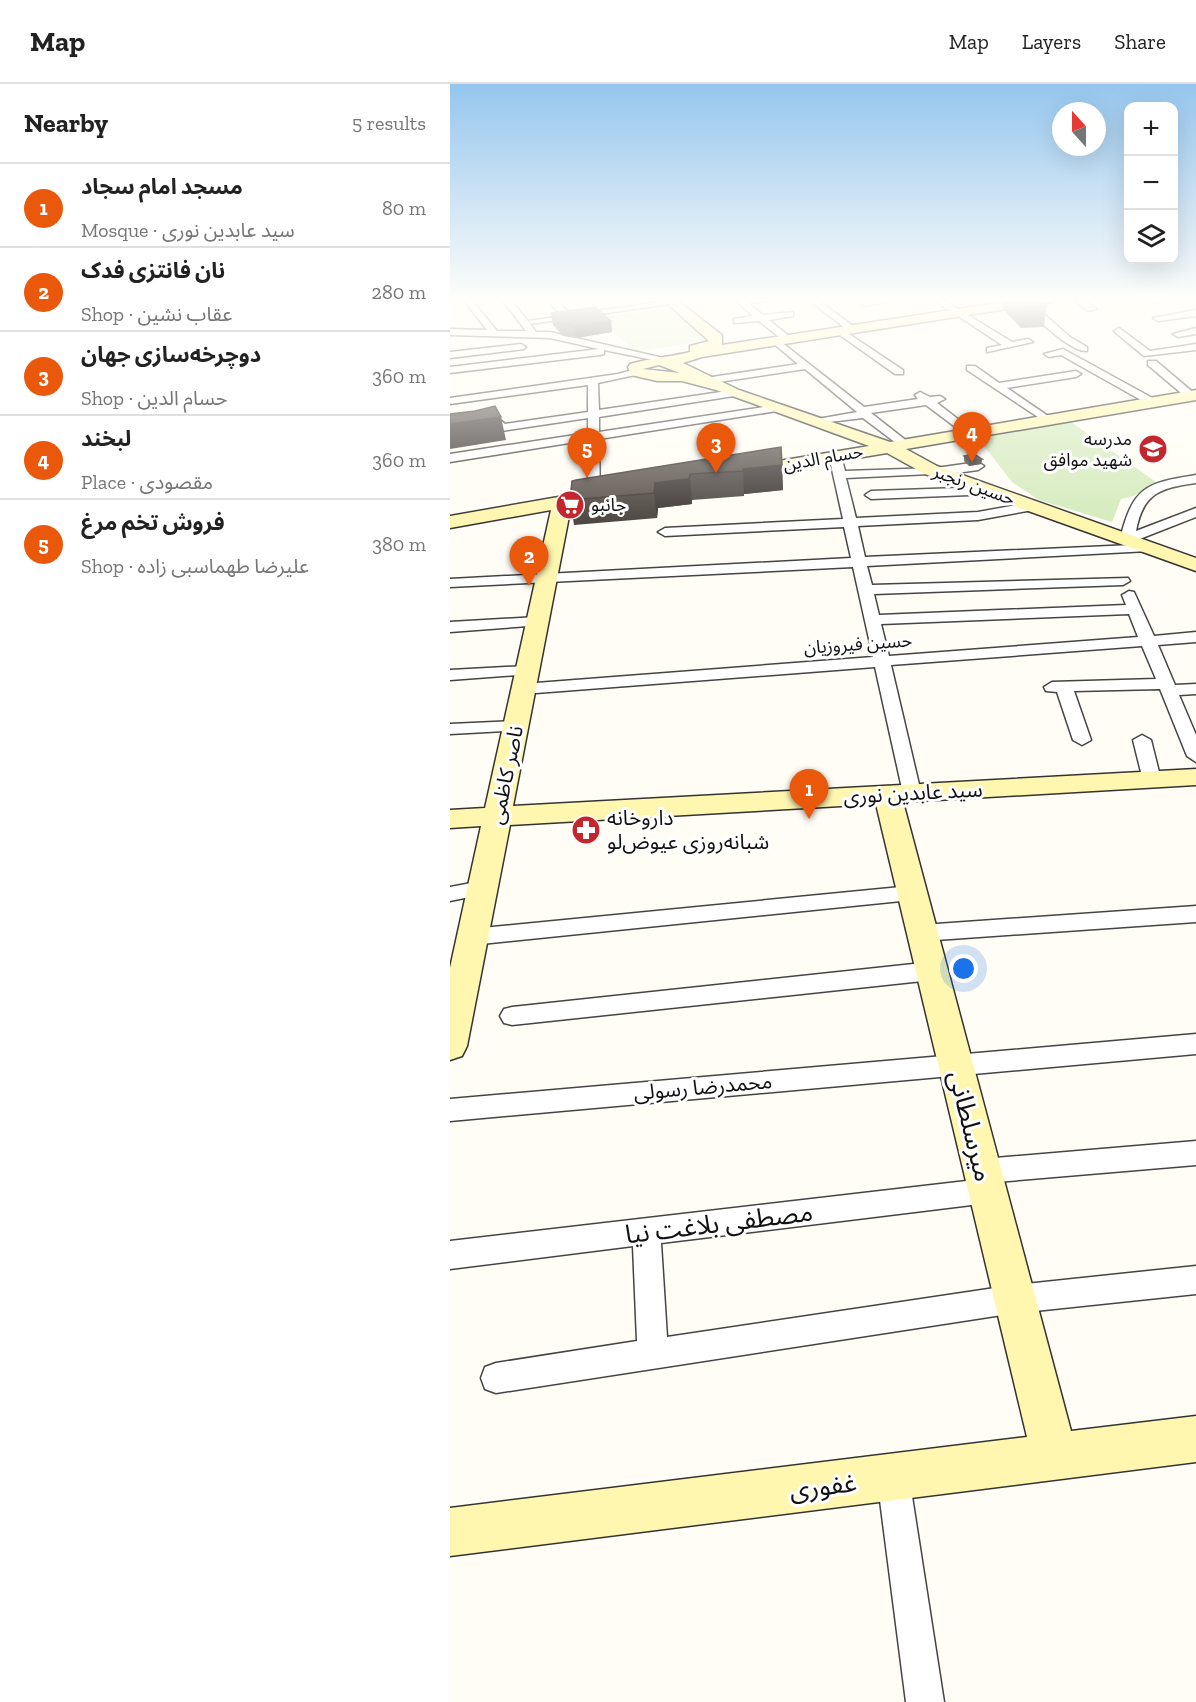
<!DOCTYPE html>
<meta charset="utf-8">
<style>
:root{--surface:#fff;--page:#f2f2f2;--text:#222;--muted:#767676;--line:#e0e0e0;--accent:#ea580c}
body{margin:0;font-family:"Zilla Slab","Noto Sans Arabic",serif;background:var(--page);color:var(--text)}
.controls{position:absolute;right:18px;top:18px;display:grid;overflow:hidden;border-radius:12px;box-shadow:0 6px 24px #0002}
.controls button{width:54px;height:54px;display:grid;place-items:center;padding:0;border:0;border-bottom:2px solid var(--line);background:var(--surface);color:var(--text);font:30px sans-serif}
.compass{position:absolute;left:602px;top:18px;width:54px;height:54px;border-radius:50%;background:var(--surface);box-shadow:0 6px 24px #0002;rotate:339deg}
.you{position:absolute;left:514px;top:885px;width:21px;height:21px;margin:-15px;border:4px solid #fff;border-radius:50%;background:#1a73e8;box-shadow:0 0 0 9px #1a73e833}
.badge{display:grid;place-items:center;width:39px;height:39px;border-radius:50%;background:var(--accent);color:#fff;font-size:20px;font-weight:700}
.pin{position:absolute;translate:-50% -50px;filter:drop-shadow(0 2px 3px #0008)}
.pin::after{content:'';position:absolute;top:32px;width:21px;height:18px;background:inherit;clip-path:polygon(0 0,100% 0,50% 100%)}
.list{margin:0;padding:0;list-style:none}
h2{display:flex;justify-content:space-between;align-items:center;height:78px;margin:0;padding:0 24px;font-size:26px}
h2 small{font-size:20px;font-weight:400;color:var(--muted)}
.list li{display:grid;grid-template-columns:39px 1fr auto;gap:18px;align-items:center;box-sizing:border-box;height:84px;padding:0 24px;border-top:2px solid var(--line)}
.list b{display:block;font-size:22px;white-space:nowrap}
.list p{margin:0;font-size:20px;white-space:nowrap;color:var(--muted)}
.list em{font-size:20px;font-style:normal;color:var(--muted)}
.icon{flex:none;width:33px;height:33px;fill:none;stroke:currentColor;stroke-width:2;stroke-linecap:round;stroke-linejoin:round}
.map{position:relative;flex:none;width:746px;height:1618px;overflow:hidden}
header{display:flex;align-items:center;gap:36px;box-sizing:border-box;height:84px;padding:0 30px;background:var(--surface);border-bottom:2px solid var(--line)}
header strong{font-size:28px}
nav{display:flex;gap:33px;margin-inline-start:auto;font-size:21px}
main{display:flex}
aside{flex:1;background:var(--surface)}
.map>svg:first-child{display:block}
.green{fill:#d5ebbd}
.pitch{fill:#e6f2cf}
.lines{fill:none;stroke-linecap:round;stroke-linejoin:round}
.street-casing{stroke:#444;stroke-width:3}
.secondary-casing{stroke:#333;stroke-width:3}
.street{fill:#fff;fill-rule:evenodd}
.secondary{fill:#fff6b0;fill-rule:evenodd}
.wall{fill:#4d4742}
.shaded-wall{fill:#3f3936}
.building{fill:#5a524d;stroke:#3f3936;stroke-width:1.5}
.labels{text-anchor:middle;stroke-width:6;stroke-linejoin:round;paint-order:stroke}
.far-poi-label{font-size:18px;fill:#111;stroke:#fff;text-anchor:end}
.far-street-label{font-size:18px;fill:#111;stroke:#fff}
.street-label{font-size:21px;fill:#111;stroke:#fff}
.poi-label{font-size:21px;fill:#111;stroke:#fff;text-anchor:start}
.near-street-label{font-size:26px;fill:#111;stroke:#fff}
</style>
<header>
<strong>Map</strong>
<nav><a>Map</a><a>Layers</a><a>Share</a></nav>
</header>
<main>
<aside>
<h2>Nearby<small>5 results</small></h2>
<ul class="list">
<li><span class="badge">1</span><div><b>مسجد امام سجاد</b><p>Mosque · سید عابدین نوری</p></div><em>80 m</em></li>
<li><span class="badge">2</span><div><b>نان فانتزی فدک</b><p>Shop · عقاب نشین</p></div><em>280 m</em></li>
<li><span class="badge">3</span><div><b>دوچرخه‌سازی جهان</b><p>Shop · حسام الدین</p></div><em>360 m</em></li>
<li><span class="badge">4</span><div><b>لبخند</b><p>Place · مقصودی</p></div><em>360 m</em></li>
<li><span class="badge">5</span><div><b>فروش تخم مرغ</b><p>Shop · علیرضا طهماسبی زاده</p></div><em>380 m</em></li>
</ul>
</aside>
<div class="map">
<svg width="746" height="1618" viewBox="0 0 746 1618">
<rect width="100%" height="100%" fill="#fffdf5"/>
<path class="green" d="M621 338 706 398 684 412 671 415 662 438 589 416 562 398 527 353Z"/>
<path class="pitch" d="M219 224 262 256 186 268 148 234Z"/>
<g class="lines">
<g class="street-casing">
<path id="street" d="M12 214H20L47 247H76L51 214H59L78 237 223 216 227 219 80 240 86 248H100L209 273 213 274V278L154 266V270L150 271 0 289V283L149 265 100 254 0 251V245L37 246Z
M96 214H105L117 227 109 229Z
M297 214H322L318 217 298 219 313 231 343 228V232L319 236 340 253V257H334L309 237 284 239V235L303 232 286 217Z
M356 214H365L407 245 399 247Z
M435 214H456L415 222 411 219Z
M481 214H490L562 258 578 255 583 258 537 268V264L552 261Z
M567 214H576L620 253 637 263V267C620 269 578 227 567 214Z
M622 214H631L646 225 638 227Z
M704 214H724L705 219 701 216Z
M746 226V232L708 237 703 234Z
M390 244 453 286V290H445L387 249 385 247Z
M669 244 700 267 746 260V266L694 272 666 249 664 247Z
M746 244V250L728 253 723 250Z
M326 254 414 323 468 315 465 311 470 308 480 313 490 312 495 315 487 319 526 349 516 351 476 321 421 329 458 358 460 361 454 365 413 334 362 340V336L407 328 355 285 262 299 257 296 262 293 348 280 323 259 321 257Z
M71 260 76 263 74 265 0 274V268Z
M613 265 706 316 707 318 698 320 611 271 599 273 594 270Z
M698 277H706L745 310V314H737L698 281Z
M517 282H525L549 299 626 287 631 290 626 293 557 304 601 334V338L597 339 517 286Z
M186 285 190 286V290L148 299 149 326 284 306 289 309 284 312 149 333V348L327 321 333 324 327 327 149 355 150 413 144 417 138 413V356L0 378V370L138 349V334L51 347 47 346 42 337 48 334 55 340 138 328V301L0 320V314L168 290Z
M385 368 391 372 395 387 486 384 528 378 534 382 528 386 485 392 480 390 396 394 406 434 528 428 583 418 590 422 583 426 528 436 408 442 415 473 704 460 706 463 699 467 417 482 422 501 678 494 680 497 673 501 424 510 429 531 676 521 672 511 679 507 684 508 704 552 746 548V558L708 561 725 601 746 600V610L729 611 746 651V678L737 672 710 605 624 607 641 656 632 661 623 656 607 608 596 607 594 603 602 598 706 595 692 562 441 581 471 709 469 713H455L453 709 425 583 73 610 65 605 73 600 423 573 403 483 0 503V495L401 474 394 443 215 452 208 448 215 444 393 435 379 372ZM679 530 688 553 439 572 431 540Z
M746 391V399C710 404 693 409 686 447L746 424V433L682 458H672L670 455C683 404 694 399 746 391Z
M539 403 545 407 544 410 421 415 415 411 421 407Z
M87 533 95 538 92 541 0 548V538Z
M76 582 82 584 84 587 82 590 0 596V586Z
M66 637 72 638 75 642 72 646 0 650V640Z
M692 651 701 656 711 696 709 700 702 702 693 696 683 656Z
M32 797 39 799 42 804 39 809 0 817V803Z
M461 802 468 804 472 809 468 814 461 816 22 861 14 859 11 853 14 847 22 845Z
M746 822V838L472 857 464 855 461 849 464 843 472 841Z
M482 878 490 881 493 887 490 893 482 896 62 941 54 939 50 932 54 925 62 923Z
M746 950V970L0 1037V1015Z
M746 1057V1081L546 1098 552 1107 548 1116 538 1119 211 1159 217 1253 565 1201 746 1182V1210L565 1229 46 1309 35 1305 31 1294 35 1283 46 1279 187 1257 183 1162 0 1185V1157L525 1096 520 1087 524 1079 533 1075Z
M443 1377 455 1381 459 1393 494 1618H456L427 1393 431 1381Z"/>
</g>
<g class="secondary-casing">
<path id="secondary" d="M211 214H224L272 251V261L580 214H608L602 218 252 273 233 279 289 306 440 358 746 306V316L456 365 487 382 746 474V487L475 390 437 369 293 393 287 392 284 388 287 384 419 362 266 306 232 297H207L181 291 178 283 180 280C201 274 219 273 240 268V262L259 257ZM209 281 230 289 193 285Z
M160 404 169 410 167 414 121 422 63 722 746 685V701L453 718 621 1347 746 1332V1378L0 1472V1424L577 1353 426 720 60 741 17 962 12 972 0 976V884L31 742 0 744V726L35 724 101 426 0 444V432Z"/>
</g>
<use href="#street" class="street"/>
<use href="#secondary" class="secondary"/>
</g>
<path class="wall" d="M553 214H587L596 222 594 243 571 244 552 224Z
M101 229 161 237 162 248 126 254 113 252 103 241Z
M331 363 333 406 294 410V412L242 416V420L208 424 207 434 124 441 120 416Z
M514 372 532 375 531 380 519 382 514 377Z"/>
<path class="shaded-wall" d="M161 237 162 248 126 254 124 242Z
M51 333 56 356 0 365V340Z
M532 375 531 380 519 382V377Z
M332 381 333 406 294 410V412L293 385Z
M240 390 242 420 208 424 207 434 204 409 205 399Z"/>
<path class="building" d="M564 214H587L596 222 574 224Z
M145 223 161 237 124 242 111 240 101 229Z
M45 322 51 333 0 340V330L25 327Z
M331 363 332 381 293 385V387L240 390 239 395 205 399 204 409 120 416 122 397 126 396Z
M524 370 532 375 519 377 514 372Z"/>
<linearGradient id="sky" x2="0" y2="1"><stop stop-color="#95c6ee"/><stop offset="0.49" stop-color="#fffefa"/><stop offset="1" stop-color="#fffefa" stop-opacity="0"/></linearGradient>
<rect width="746" height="440" fill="url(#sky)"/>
<defs>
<g id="school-disc" transform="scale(1.5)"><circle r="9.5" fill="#c4262e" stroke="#fff"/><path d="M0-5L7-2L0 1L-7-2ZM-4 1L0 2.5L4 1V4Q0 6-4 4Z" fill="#fff"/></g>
<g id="supermarket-disc" transform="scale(1.5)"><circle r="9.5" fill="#c4262e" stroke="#fff"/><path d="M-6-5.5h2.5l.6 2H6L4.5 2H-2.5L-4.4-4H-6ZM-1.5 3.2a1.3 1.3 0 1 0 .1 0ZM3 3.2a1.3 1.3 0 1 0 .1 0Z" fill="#fff"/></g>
<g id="pharmacy-disc" transform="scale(1.5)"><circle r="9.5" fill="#c4262e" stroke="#fff"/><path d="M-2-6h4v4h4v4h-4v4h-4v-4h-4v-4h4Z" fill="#fff"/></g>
</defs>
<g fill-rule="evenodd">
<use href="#school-disc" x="703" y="365"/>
<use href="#supermarket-disc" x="120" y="421"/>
<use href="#pharmacy-disc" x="136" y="746"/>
</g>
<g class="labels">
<g class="far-poi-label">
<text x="682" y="361">مدرسه<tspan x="682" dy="21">شهید موافق</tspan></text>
<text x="141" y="427" text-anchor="start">جانبو</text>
</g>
<g class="far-street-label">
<text transform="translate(373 374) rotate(-10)" y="6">حسام الدین</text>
<text transform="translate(524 401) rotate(20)" y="6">حسین رنجبر</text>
<text transform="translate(408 560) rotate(-4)" y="6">حسین فیروزیان</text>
</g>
<g class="street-label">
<text transform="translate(56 691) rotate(-78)" y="7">ناصر کاظمی</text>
<text transform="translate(463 709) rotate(-3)" y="7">سید عابدین نوری</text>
<text transform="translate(253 1003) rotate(-5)" y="7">محمدرضا رسولی</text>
</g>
<g class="poi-label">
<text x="157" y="741">داروخانه<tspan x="157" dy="24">شبانه‌روزی عیوض‌لو</tspan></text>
</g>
<g class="near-street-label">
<text transform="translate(521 1042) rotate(76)" y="9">میرسلطانی</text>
<text transform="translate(269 1139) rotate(-7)" y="9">مصطفی بلاغت نیا</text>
<text transform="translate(373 1402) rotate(-7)" y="9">غفوری</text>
</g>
</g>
</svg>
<div class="controls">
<button>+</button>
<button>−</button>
<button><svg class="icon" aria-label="layers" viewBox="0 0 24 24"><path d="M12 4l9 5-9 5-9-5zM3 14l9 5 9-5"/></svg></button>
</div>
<svg class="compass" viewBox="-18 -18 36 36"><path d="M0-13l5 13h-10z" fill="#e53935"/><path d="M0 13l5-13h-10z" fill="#767676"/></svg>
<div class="you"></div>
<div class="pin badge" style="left:359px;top:735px">1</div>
<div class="pin badge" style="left:79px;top:502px">2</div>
<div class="pin badge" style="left:266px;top:389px">3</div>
<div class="pin badge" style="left:522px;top:378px">4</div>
<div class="pin badge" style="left:137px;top:394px">5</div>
</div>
</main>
